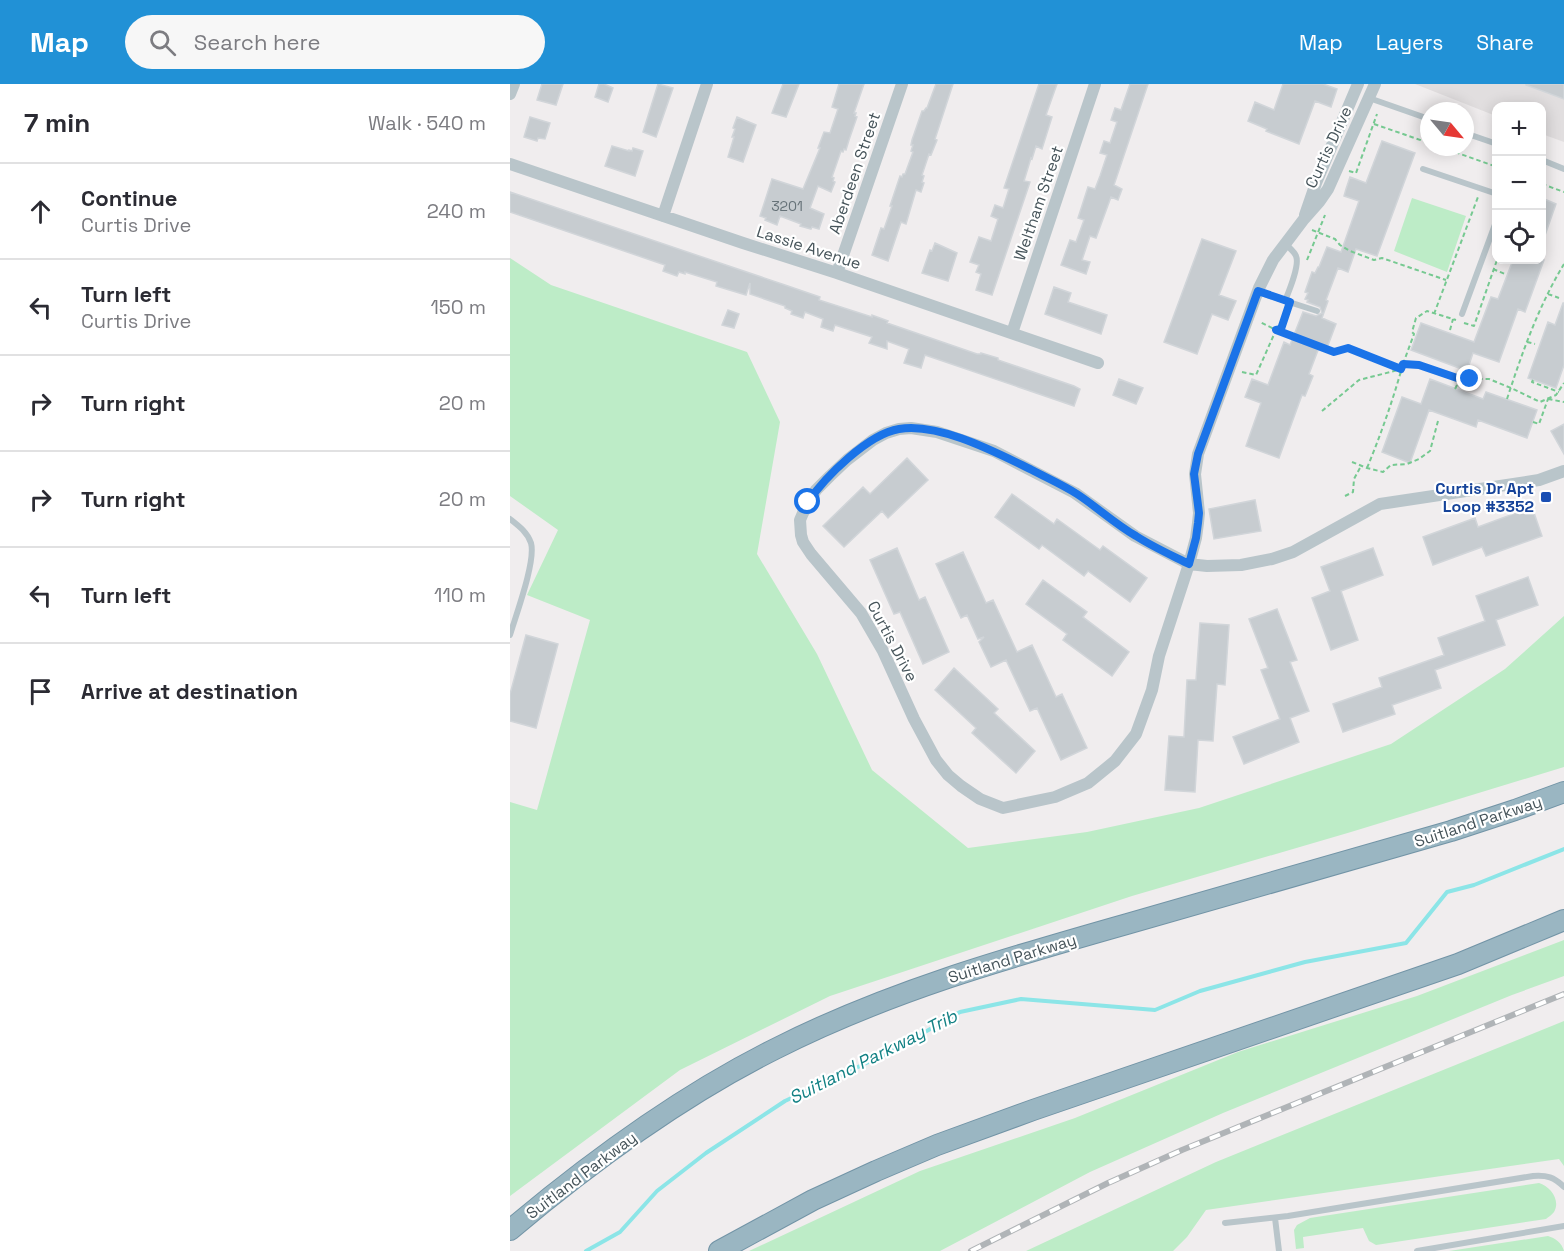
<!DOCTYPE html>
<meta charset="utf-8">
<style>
:root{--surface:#fff;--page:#f7f7f7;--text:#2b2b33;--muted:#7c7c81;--line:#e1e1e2;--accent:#2191d6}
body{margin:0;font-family:"Space Grotesk",sans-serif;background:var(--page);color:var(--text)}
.controls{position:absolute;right:18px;top:18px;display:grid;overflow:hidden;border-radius:12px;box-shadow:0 3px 15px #0003}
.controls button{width:54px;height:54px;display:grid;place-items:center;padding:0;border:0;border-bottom:2px solid var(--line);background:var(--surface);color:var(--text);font:30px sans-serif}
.compass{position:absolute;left:910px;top:18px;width:54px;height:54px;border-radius:50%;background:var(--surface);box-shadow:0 3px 15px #0003;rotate:119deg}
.stop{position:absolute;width:18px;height:18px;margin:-14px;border:4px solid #1a73e8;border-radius:50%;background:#fff}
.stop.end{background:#1a73e8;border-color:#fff;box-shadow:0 2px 6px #0008}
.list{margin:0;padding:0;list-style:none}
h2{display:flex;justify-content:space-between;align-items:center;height:78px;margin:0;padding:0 24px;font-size:26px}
h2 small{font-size:20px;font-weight:400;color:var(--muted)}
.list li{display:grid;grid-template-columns:39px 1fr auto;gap:18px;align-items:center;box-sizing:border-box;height:96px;padding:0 24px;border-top:2px solid var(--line)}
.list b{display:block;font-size:22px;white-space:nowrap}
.list p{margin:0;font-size:20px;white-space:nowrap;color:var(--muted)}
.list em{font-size:20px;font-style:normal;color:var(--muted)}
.icon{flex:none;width:33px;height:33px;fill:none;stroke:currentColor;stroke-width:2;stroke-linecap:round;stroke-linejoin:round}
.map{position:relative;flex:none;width:1054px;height:1167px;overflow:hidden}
header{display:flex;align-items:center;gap:36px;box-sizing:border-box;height:84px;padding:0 30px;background:var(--accent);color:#fff}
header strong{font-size:28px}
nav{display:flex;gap:33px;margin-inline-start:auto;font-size:21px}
.search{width:420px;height:54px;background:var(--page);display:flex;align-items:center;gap:15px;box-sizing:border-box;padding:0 21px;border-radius:33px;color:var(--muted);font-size:22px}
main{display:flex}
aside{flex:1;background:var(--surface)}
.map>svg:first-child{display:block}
.education{fill:#e1dedf}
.green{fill:#bdecc7}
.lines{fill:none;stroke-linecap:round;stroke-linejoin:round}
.stream{stroke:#8ce5e7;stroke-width:4}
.building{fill:#c7ccd0;stroke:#d1d5d9;stroke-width:1.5}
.trunk-casing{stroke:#7294a6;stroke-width:22}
.path{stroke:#76c991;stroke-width:2;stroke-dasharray:4.5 3;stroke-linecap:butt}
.service{stroke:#b9c5ca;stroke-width:6}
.minor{stroke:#b9c5ca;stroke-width:12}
.trunk{stroke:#9ab6c2;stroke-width:20}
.rail-casing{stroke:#b0b4b7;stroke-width:6}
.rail{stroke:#fff;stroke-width:4;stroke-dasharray:11;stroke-linecap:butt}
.route{stroke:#1a73e8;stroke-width:8}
.transit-dot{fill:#1a4fb4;stroke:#fff;stroke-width:2}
.labels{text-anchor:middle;stroke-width:4.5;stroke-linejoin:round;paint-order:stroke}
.number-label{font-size:14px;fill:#667278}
.street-label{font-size:16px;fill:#46545a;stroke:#fff}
.transit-label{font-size:16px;font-weight:bold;fill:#164399;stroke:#fff;text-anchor:end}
.water-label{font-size:18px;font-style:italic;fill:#128184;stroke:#fff}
</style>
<header>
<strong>Map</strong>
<div class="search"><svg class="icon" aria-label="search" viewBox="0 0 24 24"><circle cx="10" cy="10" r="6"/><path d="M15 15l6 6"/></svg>Search here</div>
<nav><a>Map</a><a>Layers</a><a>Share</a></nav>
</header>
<main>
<aside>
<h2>7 min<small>Walk · 540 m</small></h2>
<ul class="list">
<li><svg class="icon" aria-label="ahead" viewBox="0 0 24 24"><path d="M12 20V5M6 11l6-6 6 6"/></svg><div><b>Continue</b><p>Curtis Drive</p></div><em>240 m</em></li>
<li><svg class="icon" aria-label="left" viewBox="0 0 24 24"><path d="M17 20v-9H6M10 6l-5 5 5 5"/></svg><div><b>Turn left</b><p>Curtis Drive</p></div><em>150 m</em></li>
<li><svg class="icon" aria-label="right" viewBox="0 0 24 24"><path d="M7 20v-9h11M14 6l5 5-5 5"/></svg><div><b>Turn right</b></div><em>20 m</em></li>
<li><svg class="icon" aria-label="right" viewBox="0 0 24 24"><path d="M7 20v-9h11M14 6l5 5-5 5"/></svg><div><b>Turn right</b></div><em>20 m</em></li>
<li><svg class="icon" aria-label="left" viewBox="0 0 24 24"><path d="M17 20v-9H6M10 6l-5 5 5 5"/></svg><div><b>Turn left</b></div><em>110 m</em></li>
<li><svg class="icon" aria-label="arrive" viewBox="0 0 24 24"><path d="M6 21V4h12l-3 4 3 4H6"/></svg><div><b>Arrive at destination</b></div></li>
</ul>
</aside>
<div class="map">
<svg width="1054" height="1167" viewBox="0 0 1054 1167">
<rect width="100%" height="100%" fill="#f0edee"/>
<path class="education" d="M905 0H1054V58L1032 50V22H987L986 32Z"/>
<path class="green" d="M902 114 956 132 937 188 884 167Z
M0 174 41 201 237 268 270 338 247 470 307 570 362 686 458 764 577 748 689 724 881 660 995 585 1054 532V683L841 748 622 812 320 912 170 986 0 1112V718L27 726 80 536 17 511 48 446 0 412Z
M1054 856V892L1002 911 713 1029 580 1088 430 1167H239L410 1087 565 1034 728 968 907 912Z
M1054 937V1082L1049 1075 696 1126 677 1153 663 1167H516L706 1078Z
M1029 1099C1040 1102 1051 1116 1044 1128 1042 1131 1038 1133 1036 1135L866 1161 859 1157 853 1144 793 1153 794 1164 786 1165 784 1146 787 1141 800 1134Z
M1038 1152C1045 1154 1052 1159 1054 1167H939Z"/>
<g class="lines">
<path class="stream" d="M76 1167 110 1148 147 1107 196 1069 275 1017 380 968 450 928 511 915 645 926 690 907 795 878 896 859 937 808 964 801 1054 765"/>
</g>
<path class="building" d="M32 0H53L46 21 27 16Z
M89 0H94L103 4 98 18 85 13Z
M148 0 163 4 146 53 133 48Z
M273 0H289L276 33 262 29Z
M329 0H354L344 29H346L345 32 347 33 339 56 336 66 334 65 333 68 331 67 322 93 324 94 323 97 325 98 321 108 308 102 300 124 314 130 309 145 302 143 301 145 290 142 291 140 270 132 267 141 255 136 256 134 250 132 262 95 293 105 310 64H308L314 48 320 49 328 25 322 23Z
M426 0H443L425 55 427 56 421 71 419 70 412 91 414 92 412 98 414 99 411 108 406 106 396 140 391 138 378 177 362 171 371 144 374 145 382 122H380L390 92 392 93 393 90H395L403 68 401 67 403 61H401L402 56 412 27H414L416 24H417Z
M529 0H547L536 31 542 33 532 65 526 62 522 75 521 74 514 97 520 98 482 211 466 206 471 190 466 188 469 181 460 178 469 153 481 157 488 135 481 132 485 121 493 124 499 105 494 104Z
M620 0H638L604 101 612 105 608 116 601 113 586 154 580 152 572 176 580 178 576 190 551 181 560 156 566 158 574 136 568 134 578 103 585 105 590 92 597 71 590 69 594 57 600 59 607 38 601 36 605 24 611 26Z
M773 0H813L827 5 821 23 805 17 789 60 756 47 757 45 738 37 745 18 764 26Z
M1016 0H1054V15L1016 1Z
M20 33 40 39 35 55 28 54 27 57 14 53Z
M227 33 246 41 233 78 218 73 224 53H222L225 45 223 44Z
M872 57 905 69 867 172 846 165 838 188 828 184 816 216 818 217 812 234 826 240 817 264 810 261 799 290 803 292 795 312 792 311 769 374 736 362 751 319 735 313 742 295 758 301 774 258 780 261 793 228 806 232 812 229 810 223 797 218 798 216 795 215 798 209 795 208 802 188 805 189 808 183H809L817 163 831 168 849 117 834 112 836 105 840 93 856 99Z
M102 62 119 67V66L122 67 123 64 133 67 125 92 95 82Z
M0 108 275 201 310 213 309 216 362 233V231L378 237 377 239 467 270H471V269L488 274V276L564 302 570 305 564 322 415 271 411 284 394 279 399 265 377 257V265L359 259 362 253 325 241 323 247 311 243 313 235 295 228 293 234 281 230 282 227 275 224V222L240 210V199L236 211 206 202 207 198 175 188V190L169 188 167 192 153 187 155 181 0 128Z
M1032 114 1046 120 1033 157H1032Z
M692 155 726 167 709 211 726 217 718 236 702 230 687 270 654 258Z
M425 159 447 169 438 197 412 189 420 166 422 167Z
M1003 176H1034L1015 228 1008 225 989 278 963 269 957 287 901 266 911 239 964 258 981 213 988 215Z
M544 203 561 209 558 218 597 231 591 250 535 230Z
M1053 219H1054V281L1046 304 1018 294 1038 238 1045 241Z
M218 226 229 230 224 244 212 241Z
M609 295 633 304 626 320 603 311Z
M920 295 973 315 976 308 1027 326 1017 354 968 336 966 343 919 326 900 379 872 368 892 313 911 320Z
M1054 340V370L1041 347Z
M397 374 418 396 378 434 372 427 334 463 313 442 353 403 360 410Z
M502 410 544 440 547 435 590 466 593 462 637 494 620 518 578 487 574 492 532 461 529 465 485 433Z
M745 416 751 447 704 455 699 425Z
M1022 423 1032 452 976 472 972 463 923 481 913 453 965 434 968 443Z
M387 464 409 516 415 513 439 568 413 580 390 528 384 530 360 476Z
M863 464 873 491 831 507 848 556 821 566 802 514 820 507 811 483Z
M453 468 476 519 483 516 507 568 522 561 546 613 552 610 577 664 551 676 527 624 520 627 496 576 481 583 469 558 474 553 468 555 457 531 451 534 426 480Z
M1018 493 1028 521 986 536 995 561 925 586 931 604 882 621 885 630 833 648 823 620 872 603 869 594 934 571 928 554 975 537 966 512Z
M533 496 577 528 573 533 619 568 602 592 553 556 557 550 516 520Z
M767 525 787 576 780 578 799 627 780 634 789 658 734 680 723 653 770 635 751 586 758 584 739 535Z
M690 539 719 541 715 601 707 600 703 657 688 656 685 708 655 706 659 652 674 653 677 596H686Z
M16 551 48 560 26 644 0 637V610Z
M444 584 488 625 484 629 525 667 506 689 462 649 466 644 425 606Z"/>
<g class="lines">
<g class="trunk-casing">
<path id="trunk" d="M0 1146C82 1077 169 1013 265 965 377 908 497 874 617 840 725 809 833 778 941 747L1005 726 1054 708
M209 1167 303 1116 366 1087 427 1061 523 1026 948 880 1054 836"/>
</g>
<path class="path" d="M864 40 919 59
M931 63 987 83
M839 87 846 89 867 30
M1032 100 1054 108
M802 146 825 155 830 161 840 167 864 176 872 174 936 196
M797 176 815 131
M983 185 995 190
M1038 210 1049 214
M778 226 771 245 766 246 824 268 838 264 892 285
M924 230 968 113
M954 239 964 242 987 176
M940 246 943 235
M1017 258 1025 260
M893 280 904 250 902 248 906 234 917 227 946 236
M732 288 746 291 766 246 750 238
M1023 296 1022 298 1049 308
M945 305 950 295
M997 315C1012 269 1029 221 1054 180
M1038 315 1054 318
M812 327 849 296 892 285
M1023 338 1029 340 1038 315
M842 378 857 384 873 388 881 381 897 380 909 375 920 367 928 337
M857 384C871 350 883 316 893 280L909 281 950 295H979L1001 304 1030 318 1046 311 1054 299
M835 412 843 408 844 395 851 382"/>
<path class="service" d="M859 14 919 35
M955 49 987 60
M1032 76 1054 85
M913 85 987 110
M748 208 807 227
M775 217C779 207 790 181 786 172 784 167 779 164 776 160
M952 230 987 135
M0 435C9 442 17 448 21 459 26 477 6 531 0 551
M765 1134 769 1167
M715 1139 778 1132 1023 1092C1037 1091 1044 1093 1054 1103
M907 1167 1054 1142"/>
<path class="minor" d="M865 0 818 105 809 118 794 135 763 176 749 204 688 370 685 390 689 429 688 439 686 454 679 480 697 482 731 481 762 475 783 468 870 420 1029 396 1054 387
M0 10 4 0
M0 80 233 159 327 189 588 279
M795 131 806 99 848 0
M153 132 197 0
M327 189 392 0
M502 249 585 0
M401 344 427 348 484 367 565 409 625 452 679 480 649 572 642 606 626 650 605 677 578 699 545 713 493 724 470 715 451 702 438 691 426 676 404 635 373 567 351 529 301 470 293 458 291 451 290 436 293 429 306 406 320 392 337 376 363 356 376 349 389 345Z"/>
<use href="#trunk" class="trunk"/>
<g class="rail-casing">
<path id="rail" d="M461 1167 598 1099 672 1066 1054 910"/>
</g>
<use href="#rail" class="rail"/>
</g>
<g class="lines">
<path class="route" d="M298 418C315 393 358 350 389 345 429 338 487 369 522 386 537 394 553 401 567 410 587 423 605 440 626 452 643 463 661 471 679 480L686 454 688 439 689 429 684 390 688 370 748 207 780 218 771 245 766 246 824 268 838 264 891 285 893 280 909 281 950 295H960"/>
</g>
<rect class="transit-dot" x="1030" y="407" width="12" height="12" rx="3"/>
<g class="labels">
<g class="number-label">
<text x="277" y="127">3201</text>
</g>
<g class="street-label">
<text transform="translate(818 63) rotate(-65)" y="6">Curtis Drive</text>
<text transform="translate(344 89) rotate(-71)" y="6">Aberdeen Street</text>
<text transform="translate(528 119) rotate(-71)" y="6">Weltham Street</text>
<text transform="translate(299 163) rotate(18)" y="6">Lassie Avenue</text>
<text transform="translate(383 557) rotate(62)" y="6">Curtis Drive</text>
<text transform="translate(968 737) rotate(-18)" y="6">Suitland Parkway</text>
<text transform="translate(502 874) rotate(-17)" y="6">Suitland Parkway</text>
<text transform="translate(71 1091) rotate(-37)" y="6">Suitland Parkway</text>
</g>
<g class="transit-label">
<text x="1024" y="410">Curtis Dr Apt<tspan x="1024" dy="18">Loop #3352</tspan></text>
</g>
<g class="water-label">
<text transform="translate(363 973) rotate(-27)" y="6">Suitland Parkway Trib</text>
</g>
</g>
</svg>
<div class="controls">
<button>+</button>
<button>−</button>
<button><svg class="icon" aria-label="locate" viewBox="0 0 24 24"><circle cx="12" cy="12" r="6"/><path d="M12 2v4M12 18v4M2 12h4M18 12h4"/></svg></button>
</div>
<svg class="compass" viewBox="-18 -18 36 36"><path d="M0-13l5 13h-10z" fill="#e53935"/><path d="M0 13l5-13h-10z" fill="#7c7c81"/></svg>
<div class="stop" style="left:298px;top:418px"></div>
<div class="stop end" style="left:960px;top:295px"></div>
</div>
</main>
